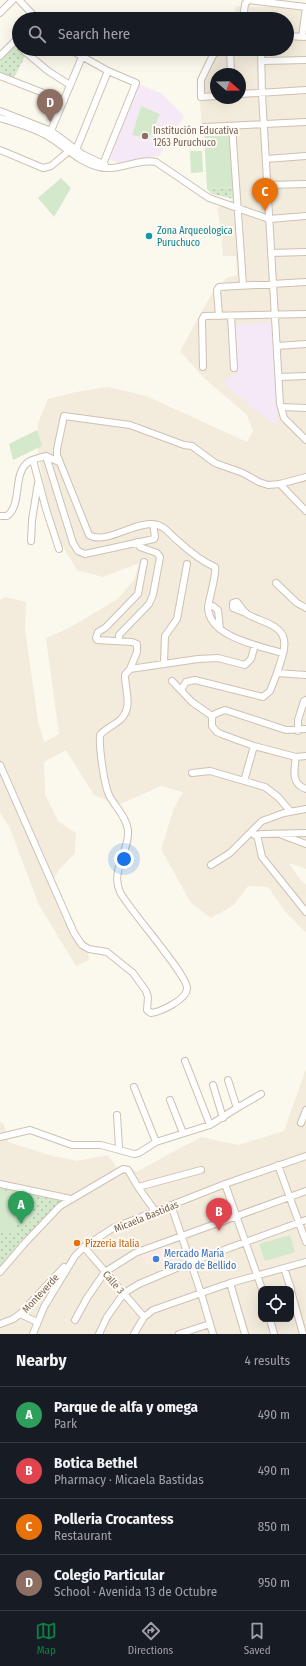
<!DOCTYPE html>
<meta charset="utf-8">
<style>
:root{--surface:#171b24;--page:#242831;--text:#f1f3f6;--muted:#9ea1a6;--line:#363941;--accent:#0b8043}
body{margin:0;font-family:"Fira Sans Condensed",sans-serif;background:var(--page);color:var(--text)}
.controls{position:absolute;right:12px;bottom:12px;display:grid;overflow:hidden;border-radius:8px;box-shadow:0 4px 16px #0002}
.controls button{width:36px;height:36px;display:grid;place-items:center;padding:0;border:0;border-bottom:1px solid var(--line);background:var(--surface);color:var(--text);font:20px sans-serif}
.compass{position:absolute;left:210px;top:68px;width:36px;height:36px;border-radius:50%;background:var(--surface);box-shadow:0 4px 16px #0002;rotate:110deg}
.you{position:absolute;left:124px;top:859px;width:14px;height:14px;margin:-10px;border:3px solid #fff;border-radius:50%;background:#1a73e8;box-shadow:0 0 0 6px #1a73e833}
.badge{display:grid;place-items:center;width:26px;height:26px;border-radius:50%;background:var(--accent);color:#fff;font-size:13px;font-weight:700}
.pin{position:absolute;translate:-50% -33px;filter:drop-shadow(0 1px 2px #0008)}
.pin::after{content:'';position:absolute;top:21px;width:14px;height:12px;background:inherit;clip-path:polygon(0 0,100% 0,50% 100%)}
.list{margin:0;padding:0;list-style:none}
h2{display:flex;justify-content:space-between;align-items:center;height:52px;margin:0;padding:0 16px;font-size:17px}
h2 small{font-size:13px;font-weight:400;color:var(--muted)}
.list li{display:grid;grid-template-columns:26px 1fr auto;gap:12px;align-items:center;box-sizing:border-box;height:56px;padding:0 16px;border-top:1px solid var(--line)}
.list b{display:block;font-size:15px;white-space:nowrap}
.list p{margin:0;font-size:13px;white-space:nowrap;color:var(--muted)}
.list em{font-size:13px;font-style:normal;color:var(--muted)}
.icon{flex:none;width:22px;height:22px;fill:none;stroke:currentColor;stroke-width:2;stroke-linecap:round;stroke-linejoin:round}
.map{position:relative;flex:none;width:306px;height:1334px;overflow:hidden}
.search{position:absolute;background:var(--surface);box-shadow:0 4px 16px #0002;left:12px;right:12px;top:12px;height:44px;display:flex;align-items:center;gap:10px;box-sizing:border-box;padding:0 14px;border-radius:22px;color:var(--muted);font-size:15px}
.sheet{height:276px;background:var(--surface)}
nav{display:flex;justify-content:space-around;align-items:center;box-sizing:border-box;height:56px;border-top:1px solid var(--line);background:var(--surface);font-size:11px;color:var(--muted)}
nav a{display:grid;justify-items:center;gap:2px}
nav .on{color:var(--accent)}
.map>svg:first-child{display:block}
.residential{fill:#f3ebdc;fill-rule:evenodd}
.commercial{fill:#faece2}
.education{fill:#f5e9f8}
.park{fill:url(#park-dots)}
.garden{fill:#d4e9cc}
.lines{fill:none;stroke-linecap:round;stroke-linejoin:round}
.minor-casing{stroke:#cdc1b3;stroke-width:8}
.minor{stroke:#fff;stroke-width:6}
.education-dot{fill:#8d6e63;stroke:#fefbf4;stroke-width:1.5}
.culture-dot{fill:#0f9aa8;stroke:#fefbf4;stroke-width:1.5}
.food-dot{fill:#e8710a;stroke:#fefbf4;stroke-width:1.5}
.shop-dot{fill:#3f7fe0;stroke:#fefbf4;stroke-width:1.5}
.labels{text-anchor:middle;stroke-width:4;stroke-linejoin:round;paint-order:stroke}
.education-label{font-size:10px;fill:#785e54;stroke:#fefbf4;text-anchor:start}
.culture-label{font-size:10px;fill:#0d838f;stroke:#fefbf4;text-anchor:start}
.street-label{font-size:10px;fill:#766251;stroke:#fefbf4}
.food-label{font-size:10px;fill:#c56008;stroke:#fefbf4;text-anchor:start}
.shop-label{font-size:10px;fill:#366cbe;stroke:#fefbf4;text-anchor:start}
</style>
<div class="map">
<svg width="306" height="1334" viewBox="0 0 306 1334">
<defs>
<pattern id="park-dots" width="8" height="8" patternUnits="userSpaceOnUse"><rect width="8" height="8" fill="#d4e9cc"/><path d="M2 2h.1M6 6h.1" fill="none" stroke="#b1c0a8" stroke-width="1.8" stroke-linecap="round"/></pattern>
</defs>
<rect width="100%" height="100%" fill="#fbf8ed"/>
<path class="residential" d="M237 6 306 8V869L289 863 301 881 306 884V931L305 932 284 910 268 887 248 886 234 905 211 918 191 903 161 849 174 808 183 792 161 786 118 805 94 795 66 750 44 762 45 795 59 822 76 833 75 853 59 870 51 884 73 928 87 946 89 960 76 966 38 903 10 828 0 812V600L5 597 26 602 25 630 38 721 44 742 59 734 46 638 69 628 118 599 134 580 139 563 103 577 77 570 60 542 48 504 38 454V423L48 399 76 392 108 387 146 396 247 442 253 431 247 415 203 377 180 351 212 293 227 278 237 275 236 256H223L221 229 217 208 234 199 231 131 202 128 198 79 214 49H287V19H230ZM216 74H240V98H216Z
M306 1069V1334H0V1122L4 1124 8 1142 49 1155 77 1161 108 1155 117 1168 129 1165 136 1172 201 1137 238 1145 284 1131ZM261 1289H291V1319H261Z"/>
<path class="commercial" d="M164 1246 172 1268 159 1273 155 1263 146 1266 142 1254Z"/>
<path class="education" d="M136 83 162 94 184 116 159 156 118 163 110 160Z
M274 323 278 426 260 414 223 383 230 376 238 375 236 325Z"/>
<path class="park" d="M14 44 26 54 13 80 0 75V57Z
M233 187 234 199 212 194 207 189Z
M0 1187 17 1189 61 1201V1203L0 1271Z"/>
<path class="garden" d="M141 106 160 114 149 139 132 135Z
M231 131 233 187 207 189 204 133Z
M190 151H202L203 172 191 173Z
M61 178 71 188 54 217 38 198Z
M37 430 42 446 13 460 9 444Z
M0 1191 16 1193 15 1234 0 1233Z
M23 1197 35 1200 31 1222 18 1220Z
M290 1235 295 1252 265 1261 259 1244Z"/>
<g class="lines">
<g class="minor-casing">
<path id="minor" d="M19 0 37 19
M0 13 13 0
M243 19 245 4 248 0 306 7
M287 36 304 37
M302 37 306 7
M22 49 48 71 70 85
M69 49 108 71 136 83 103 164
M230 49 231 74
M261 49 262 94 280 404 284 418 306 440
M0 56 19 37
M262 61 306 60
M0 76 64 101
M240 94 306 90
M216 96 201 97V80L213 55 217 52 230 51
M0 111 51 131 82 154 105 165
M0 118C16 123 35 128 49 137 66 147 78 162 99 167 119 172 137 158 156 162L209 198 269 219 306 216
M232 126 243 285
M205 127 306 122
M50 133 82 57
M0 150 43 168 51 166 68 152
M76 150 108 71
M266 159 306 156
M268 185 306 184
M271 253 306 252
M219 316 217 290 219 287 306 282
M231 316 234 368
M277 346 306 344
M203 367 202 320 204 316 306 314
M279 377 306 376
M282 407 306 408
M46 456 73 543 78 551 85 554 154 539 155 537 153 524
M33 460 46 509 59 549
M280 484 306 511
M0 516H7C22 505 13 477 26 464 30 459 40 458 46 456L59 462
M31 541 32 520 38 483
M276 583 297 603 306 608
M208 607C209 599 217 573 215 567 201 561 189 551 178 541 170 535 165 525 153 524 134 522 105 545 89 535L57 455V449L64 416 130 425 184 445 192 446 215 463 243 473 259 482 268 485 280 484 306 477
M246 613 233 608V603L237 602C240 606 243 611 247 614 258 621 282 624 284 640 286 650 280 663 277 673
M220 629 218 610 213 606 208 607C208 637 260 646 282 653
M119 641V635L149 604 153 595 160 557 157 553 140 547 137 542
M164 663 165 636 177 619 187 564
M130 669 137 652V644L132 642 97 640 96 638 98 632 105 628 138 594 144 562
M172 681 192 702 212 716V726L217 732 221 734 254 746 296 757 306 756
M181 690 186 682 195 680 263 697 270 691 277 673 306 675
M212 716 217 713 225 710 286 730 306 729
M298 731V720L304 701 306 700
M296 757C294 770 291 784 306 789
M0 765 74 933 82 945 89 949 107 952 133 973 146 991 148 997 147 1010 151 1013C160 1012 186 1000 187 989 189 976 129 910 120 892 110 870 130 851 128 830 126 816 115 807 109 795 104 784 99 748 100 735 106 728 115 725 121 719 133 707 125 690 125 675L130 669 198 659 218 658 245 665 251 659 255 645
M192 773 210 771 265 787 278 797 290 811
M244 781 254 746
M254 835 262 834 306 833
M257 835 262 857 306 912
M282 835 306 844
M211 865 230 853 262 821 284 813 306 809
M185 1061 210 1125
M213 1085 223 1118
M134 1087 156 1142
M170 1100 183 1133
M237 1108 261 1094
M117 1115 119 1148
M301 1123 306 1110
M0 1137 30 1130 72 1145H101L134 1154 139 1153 156 1142 210 1125 237 1108 228 1080
M278 1165 306 1242
M0 1184 71 1199
M225 1184 262 1289
M138 1187 201 1170
M171 1205 201 1293 213 1334
M84 1247 144 1317
M284 1268 291 1289
M0 1272 24 1244 60 1206 123 1169 128 1170 138 1187 155 1211
M230 1283 245 1334
M291 1291 303 1334
M20 1314 37 1322
M270 1319 274 1334
M75 1320 87 1298 105 1272 135 1253 306 1191
M0 1324 13 1319 20 1314 64 1267
M33 1334 44 1307 75 1256 84 1247 113 1228 225 1184 306 1156
M99 1334 107 1317 124 1293 139 1284 191 1262 306 1220
M134 1334 144 1317 153 1310 230 1283 306 1262
M179 1334 210 1324"/>
</g>
<use href="#minor" class="minor"/>
</g>
<circle class="education-dot" cx="145" cy="136" r="4"/>
<circle class="culture-dot" cx="149" cy="236" r="4"/>
<circle class="food-dot" cx="77" cy="1243" r="4"/>
<circle class="shop-dot" cx="156" cy="1259" r="4"/>
<g class="labels">
<g class="education-label">
<text x="153" y="134">Institución Educativa<tspan x="153" dy="12">1263 Puruchuco</tspan></text>
</g>
<g class="culture-label">
<text x="157" y="234">Zona Arqueologica<tspan x="157" dy="12">Puruchuco</tspan></text>
</g>
<g class="street-label">
<text transform="translate(146 1216) rotate(-22)" y="4">Micaela Bastidas</text>
<text transform="translate(114 1282) rotate(49)" y="4">Calle 3</text>
<text transform="translate(40 1293) rotate(-47)" y="4">Monteverde</text>
</g>
<g class="food-label">
<text x="85" y="1247">Pizzeria Italia</text>
</g>
<g class="shop-label">
<text x="164" y="1257">Mercado María<tspan x="164" dy="12">Parado de Bellido</tspan></text>
</g>
</g>
</svg>
<div class="controls">
<button><svg class="icon" aria-label="locate" viewBox="0 0 24 24"><circle cx="12" cy="12" r="6"/><path d="M12 2v4M12 18v4M2 12h4M18 12h4"/></svg></button>
</div>
<svg class="compass" viewBox="-18 -18 36 36"><path d="M0-13l5 13h-10z" fill="#e53935"/><path d="M0 13l5-13h-10z" fill="#9ea1a6"/></svg>
<div class="you"></div>
<div class="pin badge" style="left:21px;top:1224px;background:#2e9e5b">A</div>
<div class="pin badge" style="left:219px;top:1231px;background:#e0444e">B</div>
<div class="pin badge" style="left:265px;top:211px;background:#e8710a">C</div>
<div class="pin badge" style="left:50px;top:122px;background:#8d6e63">D</div>
<div class="search"><svg class="icon" aria-label="search" viewBox="0 0 24 24"><circle cx="10" cy="10" r="6"/><path d="M15 15l6 6"/></svg>Search here</div>
</div>
<section class="sheet">
<h2>Nearby<small>4 results</small></h2>
<ul class="list">
<li><span class="badge" style="background:#2e9e5b">A</span><div><b>Parque de alfa y omega</b><p>Park</p></div><em>490 m</em></li>
<li><span class="badge" style="background:#e0444e">B</span><div><b>Botica Bethel</b><p>Pharmacy · Micaela Bastidas</p></div><em>490 m</em></li>
<li><span class="badge" style="background:#e8710a">C</span><div><b>Polleria Crocantess</b><p>Restaurant</p></div><em>850 m</em></li>
<li><span class="badge" style="background:#8d6e63">D</span><div><b>Colegio Particular</b><p>School · Avenida 13 de Octubre</p></div><em>950 m</em></li>
</ul>
</section>
<nav>
<a class="on"><svg class="icon" aria-label="map" viewBox="0 0 24 24"><path d="M3 6l6-2 6 2 6-2v14l-6 2-6-2-6 2zM9 4v14M15 6v14"/></svg>Map</a>
<a><svg class="icon" aria-label="directions" viewBox="0 0 24 24"><path d="M12 3l9 9-9 9-9-9zM9 14v-3h6M13 9l2 2-2 2"/></svg>Directions</a>
<a><svg class="icon" aria-label="saved" viewBox="0 0 24 24"><path d="M7 4h10v16l-5-4-5 4z"/></svg>Saved</a>
</nav>
